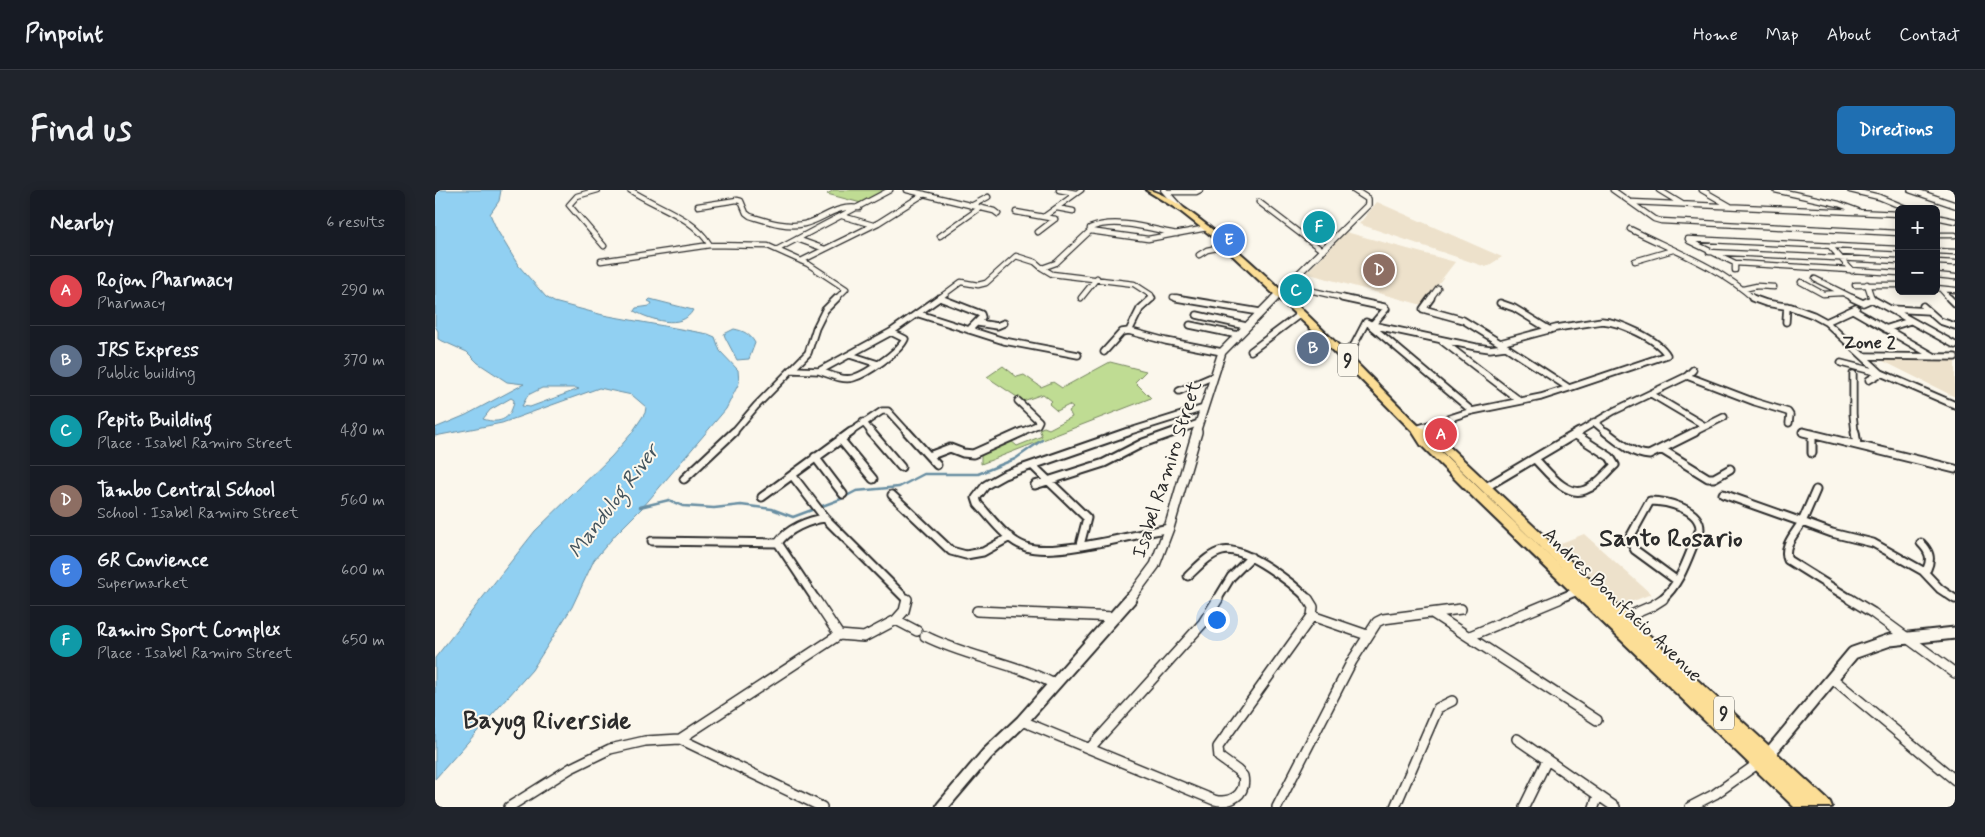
<!DOCTYPE html>
<meta charset="utf-8">
<style>
:root{--surface:#171b24;--page:#20242c;--text:#f1f3f6;--muted:#9ea1a6;--line:#363941;--accent:#1f6fb2}
body{margin:0;font-family:Mynerve,sans-serif;background:var(--page);color:var(--text)}
.controls{position:absolute;right:15px;top:15px;display:grid;overflow:hidden;border-radius:8px;box-shadow:0 2px 12px #0003}
.controls button{width:45px;height:45px;display:grid;place-items:center;padding:0;border:0;border-bottom:1px solid var(--line);background:var(--surface);color:var(--text);font:25px sans-serif}
.you{position:absolute;left:781px;top:429px;width:18px;height:18px;margin:-12px;border:4px solid #fff;border-radius:50%;background:#1a73e8;box-shadow:0 0 0 8px #1a73e833}
.badge{display:grid;place-items:center;width:32px;height:32px;border-radius:50%;background:var(--accent);color:#fff;font-size:16px;font-weight:700}
.pin{position:absolute;translate:-50% -50%;border:2px solid #fff;box-shadow:0 1px 5px #0006}
.list{margin:0;padding:0;list-style:none}
h2{display:flex;justify-content:space-between;align-items:center;height:65px;margin:0;padding:0 20px;font-size:21px}
h2 small{font-size:16px;font-weight:400;color:var(--muted)}
.list li{display:grid;grid-template-columns:32px 1fr auto;gap:15px;align-items:center;box-sizing:border-box;height:70px;padding:0 20px;border-top:1px solid var(--line)}
.list b{display:block;font-size:19px;white-space:nowrap}
.list p{margin:0;font-size:16px;white-space:nowrap;color:var(--muted)}
.list em{font-size:16px;font-style:normal;color:var(--muted)}
.map{position:relative;flex:none;width:1520px;height:617px;overflow:hidden;border-radius:8px}
header{display:flex;align-items:center;gap:30px;box-sizing:border-box;height:70px;padding:0 25px;background:var(--surface);border-bottom:1px solid var(--line)}
header strong{font-size:24px}
nav{display:flex;gap:28px;margin-inline-start:auto;font-size:18px}
.intro{display:flex;align-items:center;justify-content:space-between;box-sizing:border-box;height:120px;padding:0 30px}
h1{margin:0;font-size:35px}
.button{padding:12px 22px;border-radius:8px;background:var(--accent);color:#fff;font-size:18px;font-weight:700}
main{display:flex;gap:30px;padding:0 30px}
aside{flex:1;background:var(--surface);border-radius:8px;box-shadow:0 2px 12px #0003}
.map>svg:first-child{display:block}
.built{fill:#ede1cb}
.green{fill:#bfdc93;stroke:#75845f}
.water{fill:#91d0f2;stroke:#688ea2;fill-rule:evenodd}
.lines{fill:none;stroke-linecap:round;stroke-linejoin:round}
.stream{stroke:#688ea2;stroke-width:2.5}
.minor-far3-casing{stroke:#2b2b2b;stroke-width:7}
.minor-far2-casing{stroke:#2b2b2b;stroke-width:9}
.minor-far1-casing{stroke:#2b2b2b;stroke-width:11}
.minor-casing{stroke:#2b2b2b;stroke-width:12}
.tertiary-far3-casing{stroke:#2b2b2b;stroke-width:8}
.tertiary-far2-casing{stroke:#2b2b2b;stroke-width:10}
.tertiary-far1-casing{stroke:#2b2b2b;stroke-width:12}
.tertiary-casing{stroke:#2b2b2b;stroke-width:15}
.trunk-casing{stroke:#2b2b2b;stroke-width:4}
.minor-far3{stroke:#fbf7ec;stroke-width:4.5}
.minor-far2{stroke:#fbf7ec;stroke-width:5.5}
.minor-far1{stroke:#fbf7ec;stroke-width:7}
.minor{stroke:#fbf7ec;stroke-width:9}
.tertiary-far3{stroke:#fbf7ec;stroke-width:5.5}
.tertiary-far2{stroke:#fbf7ec;stroke-width:7}
.tertiary-far1{stroke:#fbf7ec;stroke-width:9}
.tertiary{stroke:#fbf7ec;stroke-width:11}
.trunk{fill:#fcde96;fill-rule:evenodd}
.labels{text-anchor:middle;stroke-width:4;stroke-linejoin:round;paint-order:stroke}
.far-neighbourhood-label{font-size:18px;font-weight:bold;fill:#2b2b2b;stroke:#fbf7ec}
.shield{fill:#fbf7ec;stroke:#696865;stroke-width:1}
.shield-label{font-size:19px;font-weight:bold;fill:#2b2b2b}
.street-label{font-size:20px;fill:#2b2b2b;stroke:#fbf7ec}
.water-label{font-size:21px;font-style:italic;fill:#44545d;stroke:#fbf7ec}
.district-label{font-size:25px;font-weight:bold;fill:#2b2b2b;stroke:#fbf7ec}
.near-neighbourhood-label{font-size:25px;font-weight:bold;fill:#2b2b2b;stroke:#fbf7ec}
</style>
<header>
<strong>Pinpoint</strong>
<nav><a>Home</a><a>Map</a><a>About</a><a>Contact</a></nav>
</header>
<div class="intro"><h1>Find us</h1><a class="button">Directions</a></div>
<main>
<aside>
<h2>Nearby<small>6 results</small></h2>
<ul class="list">
<li><span class="badge" style="background:#e0444e">A</span><div><b>Rojon Pharmacy</b><p>Pharmacy</p></div><em>290 m</em></li>
<li><span class="badge" style="background:#5c6f8a">B</span><div><b>JRS Express</b><p>Public building</p></div><em>370 m</em></li>
<li><span class="badge" style="background:#0f9aa8">C</span><div><b>Pepito Building</b><p>Place · Isabel Ramiro Street</p></div><em>480 m</em></li>
<li><span class="badge" style="background:#8d6e63">D</span><div><b>Tambo Central School</b><p>School · Isabel Ramiro Street</p></div><em>560 m</em></li>
<li><span class="badge" style="background:#3f7fe0">E</span><div><b>GR Convience</b><p>Supermarket</p></div><em>600 m</em></li>
<li><span class="badge" style="background:#0f9aa8">F</span><div><b>Ramiro Sport Complex</b><p>Place · Isabel Ramiro Street</p></div><em>650 m</em></li>
</ul>
</aside>
<div class="map">
<svg width="1520" height="617" viewBox="0 0 1520 617">
<rect width="100%" height="100%" fill="#fbf7ec"/>
<filter id="ink" filterUnits="userSpaceOnUse"><feTurbulence type="fractalNoise" baseFrequency=".02" numOctaves="2"/><feDisplacementMap in="SourceGraphic" scale="10" xChannelSelector="R" yChannelSelector="G"/><feConvolveMatrix kernelMatrix="1 2 1 2 8 2 1 2 1" color-interpolation-filters="sRGB"/></filter>
<g filter="url(#ink)">
<path class="built" d="M942 12 1067 67 1051 77 924 34Z
M911 42 1020 72 987 115 871 83Z
M1440 167 1520 168V207Z
M1149 344 1216 404 1186 416 1121 355Z"/>
<path class="green" d="M399 0H453L430 14 392 4Z
M675 172 711 181 700 192 716 208 546 274V263L575 250 582 256 607 246 604 239 609 237 614 239 637 227 634 221 638 218 634 215 622 221 614 214 617 211 608 204 588 211 552 187 568 176 582 187 589 185 606 197 618 192 627 198Z"/>
<path class="water" d="M0 0H66L64 11 55 24 62 40 83 75 111 107 119 112 168 125 273 144 280 147 285 161 303 180 304 193 291 219 208 317 181 344 159 370 137 417 97 480 0 589V468L100 341 177 266 196 244 210 223 211 217 197 205 164 198 67 233 0 246V238L31 225 89 194 72 192 43 173 32 162 3 149V141L0 136ZM107 198H141L144 199 95 217 87 216 93 205ZM76 208 79 210C77 228 66 235 48 229L55 220Z
M215 109 258 120C247 141 214 129 199 121L201 118 215 116 217 113 213 111Z
M299 139C309 141 315 144 320 153L314 169 302 170 290 147 289 144Z"/>
<g class="lines">
<path class="stream" d="M205 317 234 310 248 316 279 318 306 315 337 319 358 327 406 309 421 301 464 297 489 284H543L580 269 607 250"/>
<g class="minor-far3-casing">
<path id="minor-far3" d="M163 0 142 6 134 15 169 56
M195 0C223 18 257 26 275 55
M472 0 559 21 563 24
M624 0 641 3
M1178 0 1219 29 1226 31 1464 43
M1224 0 1247 14
M1267 0 1295 16
M1340 0 1404 14 1423 21
M1415 0 1444 7 1473 19
M732 2H761L765 0
M824 12 888 61
M1197 12 1464 24
M263 16 302 10 306 11 311 23 315 26C332 31 351 38 369 34 391 29 398 15 424 18
M536 16 553 7
M622 18 638 21
M581 22 620 29
M407 26 438 35
M610 26 646 0
M1501 27 1520 31
M1195 39C1237 60 1284 77 1319 109
M655 41 713 49 772 38
M603 42 620 29
M1501 45H1520
M505 46 545 18
M362 49 390 59
M1254 51 1253 49 1464 59
M1254 51 1300 73V80
M1395 56 1417 81
M343 59 455 0
M1501 61 1520 62
M1274 62 1464 71
M764 65 772 60 792 56
M166 71 275 55 333 56 373 74 411 99 401 109
M366 71 443 33 489 4
M1200 71 1238 60
M1501 72 1520 73
M1300 73 1464 83
M1501 85 1520 87
M1380 89 1420 109
M1366 92 1388 104 1407 103
M1432 94 1437 109
M852 95 913 109
M1420 95H1464
M1501 98 1520 100
M1308 99 1322 96 1339 97
M1506 99 1515 109
M738 107 748 109
M505 108 507 109
M646 108 662 88
M503 109 526 92 543 95 551 93 581 66 600 72 607 78
M717 109 716 105 699 94 617 84 607 78 621 73 655 41V38C681 27 716 39 742 44
M995 109 1003 98"/>
</g>
<g class="minor-far2-casing">
<path id="minor-far2" d="M505 108 546 124 547 127 534 140
M741 108 825 122
M907 108 949 117 951 119 937 135
M996 108 988 119 1028 130 1065 153
M1317 108 1331 113 1356 117 1378 125 1391 132 1446 183 1520 215
M1417 108 1428 113 1437 109V108
M1514 108 1520 114
M1437 109 1520 155
M1065 113 1079 118 1115 140
M1488 116 1505 131 1520 136
M1457 119 1493 121
M1418 120 1500 167
M484 124 569 151 643 165
M762 125 811 136
M1167 131C1185 132 1223 149 1232 165L1134 198 1065 153 1121 138Z
M1351 132 1352 116
M1391 132 1421 118
M543 133 562 136 569 133
M755 135 803 145
M936 136 1037 221
M1450 139 1475 131
M694 141 705 119 717 108
M1007 151 1084 210
M816 161 864 125
M669 162 687 142 694 141 731 151 787 162
M415 165 443 174
M907 165 919 155 931 132 937 135 1041 157 1055 159 1070 157
M1430 166 1520 167
M1406 173 1445 183
M358 180 384 181 456 142 504 108
M384 181C394 184 407 191 418 188 432 184 465 161 470 149L456 142
M1418 184V224L1420 243
M1252 186 1320 212 1353 222 1355 225 1354 233
M1434 190 1446 183
M744 201 779 186
M1216 204 1270 236
M583 211 604 231 602 235 584 243
M428 232 437 243
M1159 232 1172 243
M981 239 1037 221 1106 207 1134 198
M1368 242 1373 243
M298 243 321 216 373 163 381 138 390 120 402 108
M414 243 447 221H453L473 243
M689 243 769 218
M736 243 764 233
M1142 243 1179 221 1252 186 1258 180
M1257 243 1289 227"/>
</g>
<g class="minor-far1-casing">
<path id="minor-far1" d="M436 242 466 277
M472 242 502 275
M693 242 569 285 551 295 541 308 543 314C557 329 571 350 591 357 619 367 703 344 734 338
M1171 242C1184 252 1197 264 1214 265L1260 242
M1368 242 1520 279
M1420 242 1422 255
M1377 244V263
M405 249 438 289
M1226 259 1273 288H1279L1295 279
M494 266 515 258 528 263 538 264 587 242
M380 267 408 304
M1100 269C1112 281 1131 308 1150 300 1162 296 1171 283 1180 275L1175 267 1141 245
M598 276 652 328 645 355
M357 285 390 328
M249 289 299 242
M600 295 669 273 708 253 739 242
M1051 297 1144 242
M1381 300 1367 332 1397 343 1438 353 1488 381
M1288 304 1367 332C1360 344 1347 356 1353 370L1417 410
M457 305 516 361 531 365 548 362 575 347
M327 307 416 242
M217 351 343 353 381 410
M343 353C352 339 374 330 390 328L472 410
M1486 353C1494 361 1497 368 1492 379L1488 381 1505 399 1520 409
M753 386C763 377 774 364 787 361 809 355 860 395 874 410
M782 410 796 387 816 367
M1121 410 1145 400
M1226 410C1247 393 1254 363 1265 339 1265 319 1232 311 1215 311L1194 349 1200 360 1241 390"/>
</g>
<g class="minor-casing">
<path id="minor" d="M380 409 404 445
M1415 409 1438 423 1520 483
M542 421 681 427
M997 423 1162 530
M877 426 932 445
M1189 428 1217 416 1228 409
M461 430 469 421 472 409
M490 446C531 467 578 472 619 494
M1035 446 1124 409
M1397 488 1520 590
M587 531 779 610C795 614 812 605 808 586L802 580 784 567 783 557 877 426 878 417 873 409
M245 549 404 445 429 447 461 430 482 441
M1082 549 1180 617
M655 558 768 433 783 409
M74 617 136 578 175 559 210 551 245 549 387 617
M842 617 917 471 942 432 948 429 1026 419
M960 617 1003 518 1017 511
M1089 617 1112 570
M1159 617 1163 606
M1255 617 1280 604 1325 572"/>
</g>
<g class="tertiary-far3-casing">
<path id="tertiary-far3" d="M729 0 746 19
M1476 0 1520 15
M838 109 933 15V9L919 0"/>
</g>
<g class="tertiary-far2-casing">
<path id="tertiary-far2" d="M761 243 787 162 840 108"/>
</g>
<g class="tertiary-far1-casing">
<path id="tertiary-far1" d="M694 410 720 375 734 338 762 242"/>
</g>
<g class="tertiary-casing">
<path id="tertiary" d="M1333 565 1418 463 1455 450 1520 443
M507 617 552 564 587 531 695 409"/>
</g>
<g class="trunk-casing">
<path id="trunk" d="M711 0C756 0 943 195 984 236L1002 245 1232 462 1395 612 1397 617H1359L1043 312 986 255 977 241 875 138 778 47 745 21ZM992 248 994 249 1132 383Z"/>
</g>
<use href="#minor-far3" class="minor-far3"/>
<use href="#minor-far2" class="minor-far2"/>
<use href="#minor-far1" class="minor-far1"/>
<use href="#minor" class="minor"/>
<use href="#tertiary-far3" class="tertiary-far3"/>
<use href="#tertiary-far2" class="tertiary-far2"/>
<use href="#tertiary-far1" class="tertiary-far1"/>
<use href="#tertiary" class="tertiary"/>
<use href="#trunk" class="trunk"/>
</g>
</g>
<g class="labels">
<g class="far-neighbourhood-label">
<text x="1434" y="158">Zone 2</text>
</g>
<g class="shield">
<rect x="903" y="153.5" width="20" height="33" rx="4"/>
<rect x="1279" y="506.5" width="20" height="33" rx="4"/>
</g>
<g class="shield-label">
<text x="913" y="177">9</text>
<text x="1289" y="530">9</text>
</g>
<g class="street-label">
<text transform="translate(731 279) rotate(-72)" y="7">Isabel Ramiro Street</text>
<text transform="translate(1188 414) rotate(44)" y="7">Andres Bonifacio Avenue</text>
</g>
<g class="water-label">
<text transform="translate(178 311) rotate(-53)" y="7">Mandulog River</text>
</g>
<g class="district-label">
<text x="1236" y="356">Santo Rosario</text>
</g>
<g class="near-neighbourhood-label">
<text x="112" y="538">Bayug Riverside</text>
</g>
</g>
</svg>
<div class="controls">
<button>+</button>
<button>−</button>
</div>
<div class="you"></div>
<div class="pin badge" style="left:1006px;top:244px;background:#e0444e">A</div>
<div class="pin badge" style="left:878px;top:158px;background:#5c6f8a">B</div>
<div class="pin badge" style="left:861px;top:100px;background:#0f9aa8">C</div>
<div class="pin badge" style="left:944px;top:80px;background:#8d6e63">D</div>
<div class="pin badge" style="left:794px;top:50px;background:#3f7fe0">E</div>
<div class="pin badge" style="left:884px;top:37px;background:#0f9aa8">F</div>
</div>
</main>
